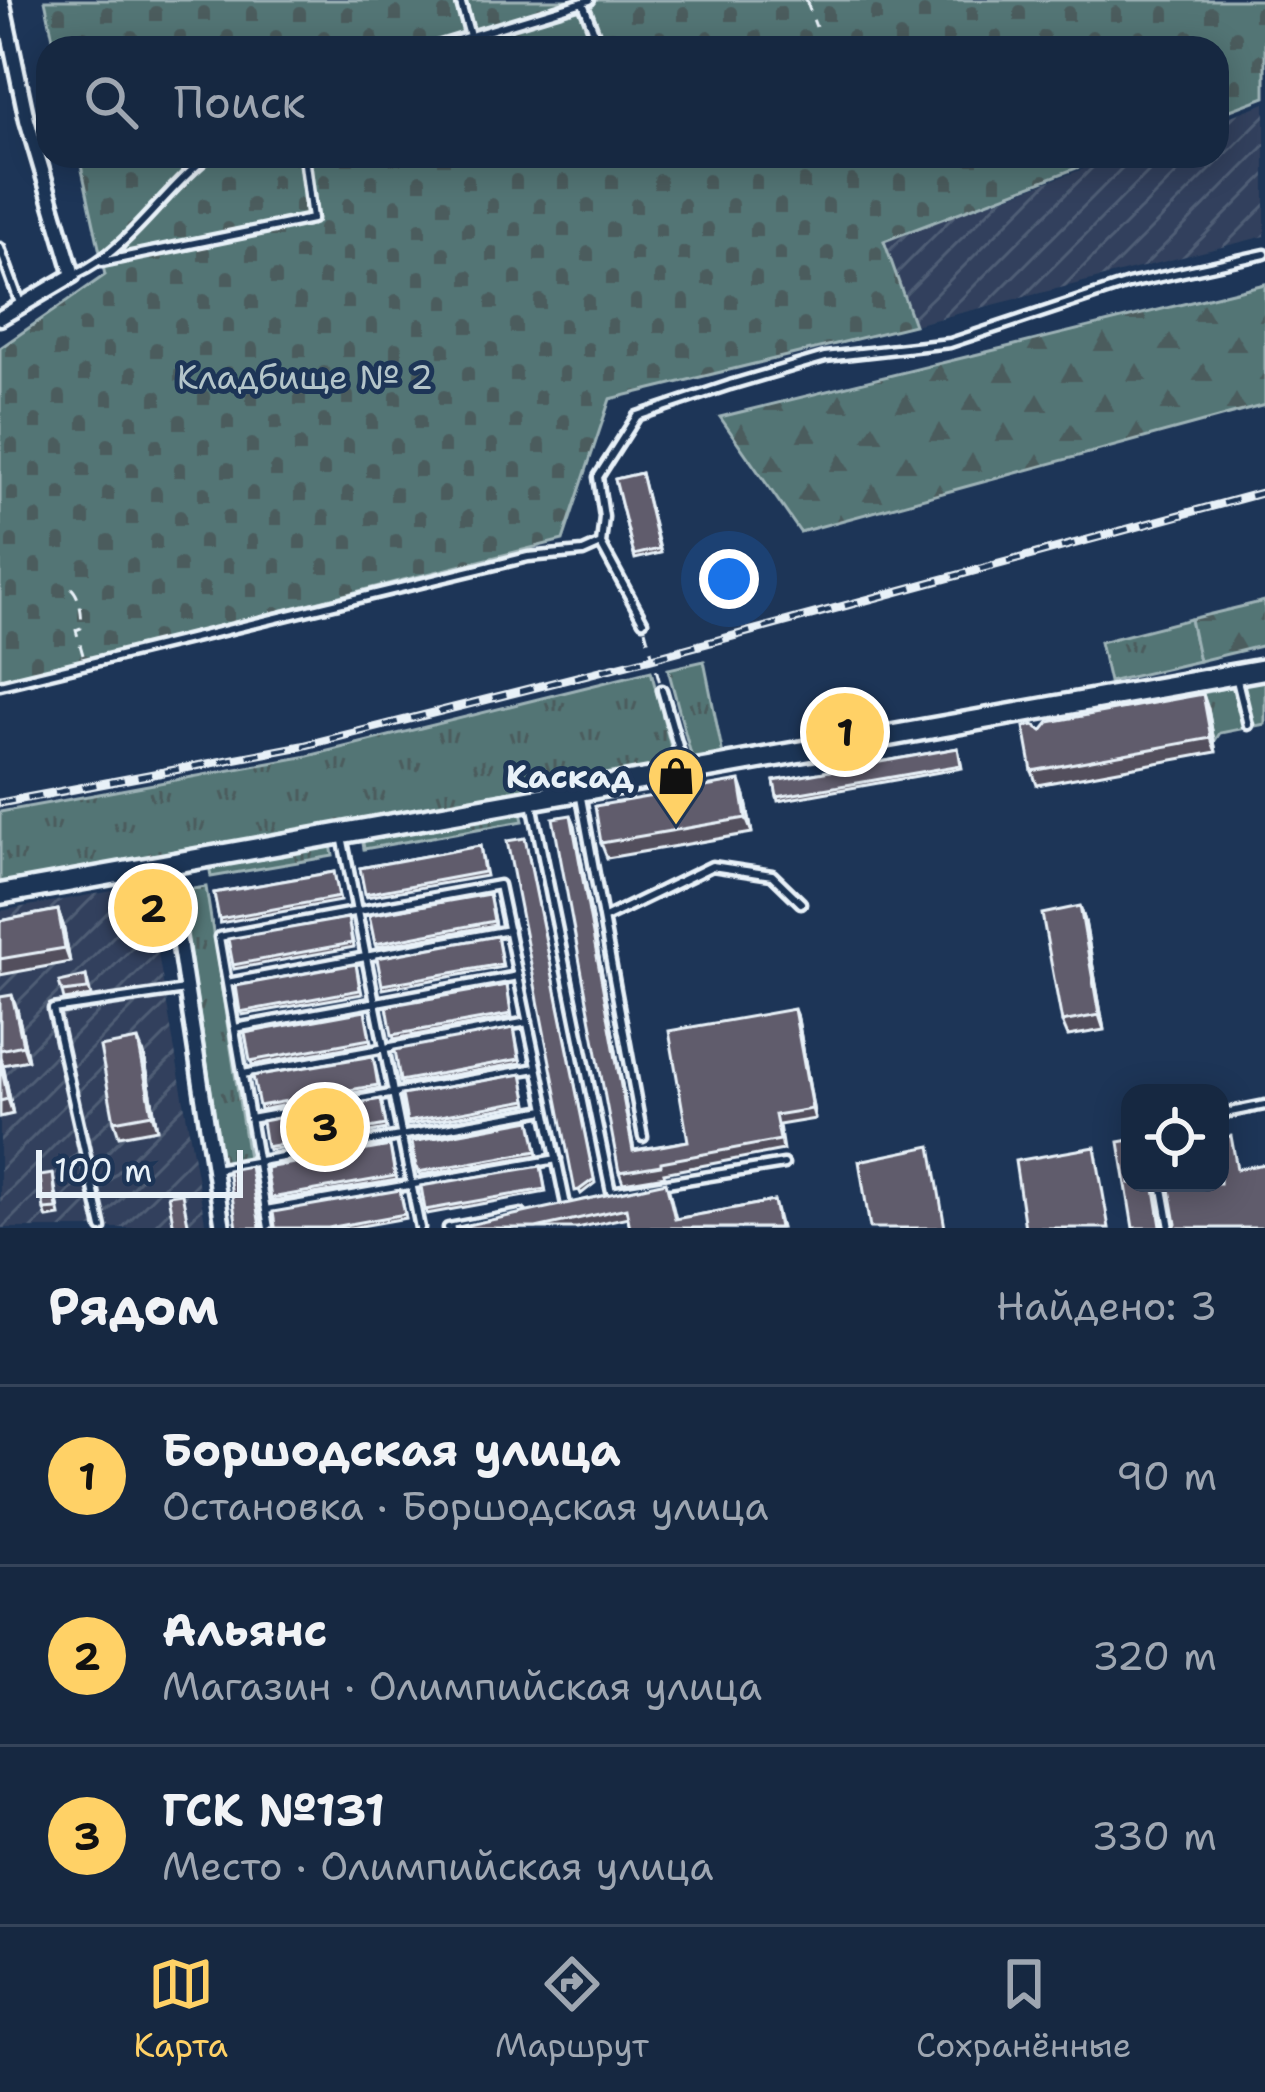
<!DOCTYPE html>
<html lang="ru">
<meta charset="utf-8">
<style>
:root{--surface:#162841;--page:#23344c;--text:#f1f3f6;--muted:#9ea6b1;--line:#35445a;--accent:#ffd166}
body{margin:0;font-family:"Shantell Sans",sans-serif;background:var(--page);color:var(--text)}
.controls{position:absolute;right:36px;bottom:36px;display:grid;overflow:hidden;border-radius:24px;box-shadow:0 6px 30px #0003}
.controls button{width:108px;height:108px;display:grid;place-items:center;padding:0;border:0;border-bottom:3px solid var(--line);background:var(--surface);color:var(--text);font:60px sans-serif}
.scale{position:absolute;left:36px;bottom:30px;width:207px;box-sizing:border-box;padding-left:12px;border:6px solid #e8f1f8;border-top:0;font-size:33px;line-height:42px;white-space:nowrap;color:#e8f1f8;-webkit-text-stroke:9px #1d3557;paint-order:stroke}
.you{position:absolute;left:729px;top:579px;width:42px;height:42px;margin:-30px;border:9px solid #fff;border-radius:50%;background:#1a73e8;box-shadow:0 0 0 18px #1a73e833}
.badge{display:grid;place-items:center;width:78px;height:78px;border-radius:50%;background:var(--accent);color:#111;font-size:39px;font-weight:700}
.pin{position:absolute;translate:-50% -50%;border:6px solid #fff;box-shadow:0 3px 12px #0006}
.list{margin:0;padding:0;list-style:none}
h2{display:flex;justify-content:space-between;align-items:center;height:156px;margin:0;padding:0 48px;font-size:51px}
h2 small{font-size:39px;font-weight:400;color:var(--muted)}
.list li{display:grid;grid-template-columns:78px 1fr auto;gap:36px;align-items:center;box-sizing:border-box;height:180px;padding:0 48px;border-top:3px solid var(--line)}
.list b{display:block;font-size:45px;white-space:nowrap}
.list p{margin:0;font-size:39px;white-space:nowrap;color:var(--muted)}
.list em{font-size:39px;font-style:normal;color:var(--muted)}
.icon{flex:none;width:66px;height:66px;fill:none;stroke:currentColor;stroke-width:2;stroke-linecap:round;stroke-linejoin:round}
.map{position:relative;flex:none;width:1265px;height:1228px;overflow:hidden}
.search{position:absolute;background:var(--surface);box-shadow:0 6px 30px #0003;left:36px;right:36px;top:36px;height:132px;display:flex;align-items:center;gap:30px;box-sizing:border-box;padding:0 42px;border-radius:36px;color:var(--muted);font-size:45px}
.sheet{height:696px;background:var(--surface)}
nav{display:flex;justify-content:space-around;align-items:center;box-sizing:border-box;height:168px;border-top:3px solid var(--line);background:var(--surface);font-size:33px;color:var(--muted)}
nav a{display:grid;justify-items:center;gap:6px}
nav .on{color:var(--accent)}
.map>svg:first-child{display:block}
.industrial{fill:url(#industrial-furrows)}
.grass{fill:url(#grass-tufts);stroke:#9db2b6;stroke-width:3}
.forest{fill:url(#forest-firs);stroke:#9db2b6;stroke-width:3}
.cemetery{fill:url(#cemetery-stones);stroke:#9db2b6;stroke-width:3}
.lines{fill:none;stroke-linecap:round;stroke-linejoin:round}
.lane-casing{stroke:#e8f1f8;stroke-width:15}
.street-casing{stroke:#e8f1f8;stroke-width:21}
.secondary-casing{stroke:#e8f1f8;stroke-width:27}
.path{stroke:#e8f1f8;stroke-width:3;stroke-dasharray:12 9;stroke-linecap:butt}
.lane{stroke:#1d3557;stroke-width:6}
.street{stroke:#1d3557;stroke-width:12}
.secondary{stroke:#1d3557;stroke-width:18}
.rail-casing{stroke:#e8f1f8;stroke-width:9}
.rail{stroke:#1d3557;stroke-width:4.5;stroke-dasharray:14;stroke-linecap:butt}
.wall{fill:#534f5d;stroke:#e8f1f8;stroke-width:3}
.shaded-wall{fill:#43404c;stroke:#e8f1f8;stroke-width:3}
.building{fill:#605c6c;stroke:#e8f1f8;stroke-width:3}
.labels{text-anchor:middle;stroke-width:10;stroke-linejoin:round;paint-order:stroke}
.park-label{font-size:33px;fill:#b4c5ca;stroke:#1d3557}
.poi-label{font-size:33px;font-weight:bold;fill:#e8f1f8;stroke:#1d3557;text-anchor:end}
</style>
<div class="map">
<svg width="1265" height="1228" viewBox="0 0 1265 1228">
<defs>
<pattern id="industrial-furrows" width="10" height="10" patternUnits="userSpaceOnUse" patternTransform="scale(3)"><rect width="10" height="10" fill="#31415d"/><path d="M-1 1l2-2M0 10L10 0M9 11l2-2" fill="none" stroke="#4f5d75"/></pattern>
<pattern id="grass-tufts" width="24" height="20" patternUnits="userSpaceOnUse" patternTransform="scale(3)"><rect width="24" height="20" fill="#527474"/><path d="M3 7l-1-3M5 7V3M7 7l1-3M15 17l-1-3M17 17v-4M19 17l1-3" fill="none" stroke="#4b5c5d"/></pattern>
<pattern id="forest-firs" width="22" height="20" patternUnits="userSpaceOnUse" patternTransform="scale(3)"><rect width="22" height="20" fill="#527474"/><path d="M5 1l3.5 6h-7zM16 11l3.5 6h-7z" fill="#4b5c5d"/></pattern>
<pattern id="cemetery-stones" width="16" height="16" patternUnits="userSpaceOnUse" patternTransform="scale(3)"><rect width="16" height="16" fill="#527474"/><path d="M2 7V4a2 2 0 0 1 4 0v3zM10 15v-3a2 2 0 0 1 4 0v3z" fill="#4b5c5d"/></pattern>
</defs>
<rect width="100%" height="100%" fill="#1d3557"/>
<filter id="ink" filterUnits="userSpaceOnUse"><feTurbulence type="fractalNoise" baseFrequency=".00833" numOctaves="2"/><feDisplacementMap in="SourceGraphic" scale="24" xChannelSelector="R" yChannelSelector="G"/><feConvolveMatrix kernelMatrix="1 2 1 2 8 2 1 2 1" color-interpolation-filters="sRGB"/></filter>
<g filter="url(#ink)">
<path class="industrial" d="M1265 103V236L914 325 883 241 1119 156H1217V121Z
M146 885 206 1228H0V911Z"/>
<path class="grass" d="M1190 619 1199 661 1109 682 1100 642Z
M704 661 724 760 694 766 668 669Z
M651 671 677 770 0 888V812L308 756Z
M1265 679V724L1220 733 1214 742 1203 693Z
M520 809 523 821 364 849 362 837Z
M331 844 333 856 211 877 209 864Z
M206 887 248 1158 222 1162 180 891Z"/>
<path class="forest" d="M1265 284V405L800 532 720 417Z
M1265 601V645L1199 661 1190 619Z"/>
<path class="cemetery" d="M45 0H1265V97L1217 115V48H55Z
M79 156H1108L884 241 914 325 610 399 563 540 0 681V348L105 275Z"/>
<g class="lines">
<g class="lane-casing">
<path id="lane" d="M460 0 470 36
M583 3 600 48
M431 48 590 0
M0 248 21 306
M102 262 312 219 304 156
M76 274C129 250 162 192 208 156
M643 621 601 544 604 517 598 477 637 416 730 385 825 357 950 343 1128 284 1265 254
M1236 676 1248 725
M0 685 528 557 583 552 601 544
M662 690 684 767
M580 792 643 1137
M532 803 611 1192 784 1164
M342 836 420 1228
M605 918 712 866 772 875 801 903
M227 983 509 930
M235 1028 518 976
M243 1074 528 1022
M1220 1114 1265 1105
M250 1119 536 1068
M215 1169 545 1110
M1162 1183 1170 1228
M266 1210 557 1159
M102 1228 53 1009 185 990
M269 1228 219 937 499 885 566 1205
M448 1228 521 1214"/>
</g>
<g class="street-casing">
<path id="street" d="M0 318 73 275 27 120 2 0
M167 862 223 1228"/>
</g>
<g class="secondary-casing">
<path id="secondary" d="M0 894 1265 669"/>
</g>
<path class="path" d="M806 0 816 27
M71 588C80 595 83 617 81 628L76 630 83 655
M645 629 660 683"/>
<use href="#lane" class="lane"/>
<use href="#street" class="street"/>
<use href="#secondary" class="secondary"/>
<g class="rail-casing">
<path id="rail" d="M0 803 302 746 652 658 1265 492"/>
</g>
<use href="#rail" class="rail"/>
</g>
<path class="wall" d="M641 473 661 553 635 559 615 479Z
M1208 709 1216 752 1037 785 1032 771 1042 731Z
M958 748 962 768 778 801 774 781Z
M745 796 752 833 607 858 601 843Z
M571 815 575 825 634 1150 688 1141 798 1019 815 1119 779 1125 783 1150 664 1173 665 1176 623 1183 619 1172Z
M480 846 486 876 366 897 360 868Z
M334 872 340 901 220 923 214 893Z
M489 894 495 925 376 947 369 915Z
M1080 906 1085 921 1104 1030 1068 1036 1062 1022Z
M58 910 63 925 70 962 0 975V921Z
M348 918 354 947 234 969 233 965Z
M497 936 503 967 383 989 377 958Z
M356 964 362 994 242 1015 236 986Z
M86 976 91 996 64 1000 62 992Z
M507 985 512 1017 394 1039 387 1006Z
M0 997 17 1009 28 1060 3 1065 13 1114 0 1117Z
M365 1011 371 1043 252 1065 245 1033Z
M514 1028 521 1063 401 1084 400 1081Z
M144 1055 157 1129 119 1136 114 1121Z
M373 1056 380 1088 260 1110 253 1076Z
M522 1074 528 1104 408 1125 402 1095Z
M381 1099 387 1129 268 1150 262 1121Z
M531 1120 538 1155 420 1175 416 1167Z
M390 1146 397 1180 272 1201 271 1198Z
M541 1166 546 1192 427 1214 421 1186Z
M53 1174 60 1216 47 1218 44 1210Z
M400 1190 406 1218 350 1228H272Z
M669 1190 676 1219 774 1201 781 1228H630L628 1217 577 1228H454Z"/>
<path class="shaded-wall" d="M1203 694 1208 709 1216 752 1211 738Z
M740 781 745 796 752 833 746 818Z
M571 815 575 825 636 1161 633 1151Z
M525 838 595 1183 581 1194 579 1190Z
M1080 906 1085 921 1104 1030 1099 1015Z
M58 910 63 925 70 962 65 948Z
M12 995 17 1009 28 1060 23 1045Z
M794 1009 798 1019 815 1119 812 1109Z
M138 1040 144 1055 157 1129 152 1114Z
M0 1057 3 1065 13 1114 8 1099Z"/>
<path class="building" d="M641 473 659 549 634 555 615 479Z
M1203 694 1211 738 1032 771 1024 727 1034 725 1042 731 1049 722Z
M958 748 961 765 777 797 774 781Z
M740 781 746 818 601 843 595 806Z
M571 815 633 1151 688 1141 669 1031 794 1009 812 1109 775 1115 780 1140 661 1162V1165L619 1172 553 818Z
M525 838 594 1179 579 1190 575 1191 507 841Z
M480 846 484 872 365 894 360 868Z
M334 872 339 897 219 919 214 893Z
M489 894 494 921 375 944 369 915Z
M1080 906 1099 1015 1062 1022 1042 914Z
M58 910 65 948 0 959V921Z
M348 918 352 943 233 965 228 939Z
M497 936 502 964 382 985 377 958Z
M356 964 360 990 240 1012 236 986Z
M86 976 88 989 62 992 59 982Z
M507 985 511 1014 392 1035 387 1006Z
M12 995 23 1045 0 1050V997Z
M365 1011 370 1039 250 1061 245 1033Z
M514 1028 519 1059 400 1081 395 1050Z
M138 1040 152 1114 114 1121 100 1047Z
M373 1056 378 1085 259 1106 253 1076Z
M0 1061 8 1099 0 1101Z
M522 1074 527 1100 407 1122 402 1095Z
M381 1099 386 1125 266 1147 262 1121Z
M531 1120 537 1151 418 1172 416 1167 412 1142Z
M1231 1136 1237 1169 1265 1164V1228H1172L1176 1224 1169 1183H1220V1137Z
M1130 1140V1183H1154L1161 1226 1164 1228H1133L1119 1142Z
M390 1146 395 1176 271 1198 266 1168Z
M931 1146 945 1228H870L859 1161Z
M1095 1147 1109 1228H1025L1015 1161Z
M250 1166 260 1226 263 1228H237L228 1170Z
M541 1166 545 1189 425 1210 421 1186Z
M53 1174 57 1209 44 1210 40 1176Z
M666 1182 675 1219 774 1201 779 1228H630L626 1208 536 1228H454Z
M400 1190 405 1214 328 1228H272L275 1226 273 1212Z
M182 1193 189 1228H174L168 1195Z"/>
</g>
<defs>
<g id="shop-pin" transform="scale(3)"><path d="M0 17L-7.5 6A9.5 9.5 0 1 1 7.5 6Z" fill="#ffd166" stroke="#1d3557"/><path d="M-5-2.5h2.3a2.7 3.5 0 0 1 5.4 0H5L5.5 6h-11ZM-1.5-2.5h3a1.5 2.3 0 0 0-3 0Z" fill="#111"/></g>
</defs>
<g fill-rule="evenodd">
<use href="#shop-pin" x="676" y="776"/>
</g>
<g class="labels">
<g class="park-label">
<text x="305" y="389">Кладбище № 2</text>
</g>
<g class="poi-label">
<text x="634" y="788">Каскад</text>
</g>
</g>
</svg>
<div class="controls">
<button><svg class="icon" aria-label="locate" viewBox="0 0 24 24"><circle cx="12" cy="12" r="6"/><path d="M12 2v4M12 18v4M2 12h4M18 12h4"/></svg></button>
</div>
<div class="scale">100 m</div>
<div class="you"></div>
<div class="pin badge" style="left:845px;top:732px">1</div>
<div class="pin badge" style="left:153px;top:908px">2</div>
<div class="pin badge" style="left:325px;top:1127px">3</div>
<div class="search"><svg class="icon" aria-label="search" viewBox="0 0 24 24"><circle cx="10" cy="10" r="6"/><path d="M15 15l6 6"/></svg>Поиск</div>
</div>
<section class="sheet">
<h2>Рядом<small>Найдено: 3</small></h2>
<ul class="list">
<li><span class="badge">1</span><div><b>Боршодская улица</b><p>Остановка · Боршодская улица</p></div><em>90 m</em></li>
<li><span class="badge">2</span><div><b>Альянс</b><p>Магазин · Олимпийская улица</p></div><em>320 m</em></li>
<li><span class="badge">3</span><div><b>ГСК №131</b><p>Место · Олимпийская улица</p></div><em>330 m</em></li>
</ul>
</section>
<nav>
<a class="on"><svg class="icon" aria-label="map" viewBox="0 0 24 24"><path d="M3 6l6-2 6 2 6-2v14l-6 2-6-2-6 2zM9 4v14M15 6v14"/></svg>Карта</a>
<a><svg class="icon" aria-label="directions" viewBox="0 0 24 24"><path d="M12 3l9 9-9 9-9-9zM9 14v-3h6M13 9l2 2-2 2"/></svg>Маршрут</a>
<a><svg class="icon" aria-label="saved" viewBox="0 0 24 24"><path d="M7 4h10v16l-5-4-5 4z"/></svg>Сохранённые</a>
</nav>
